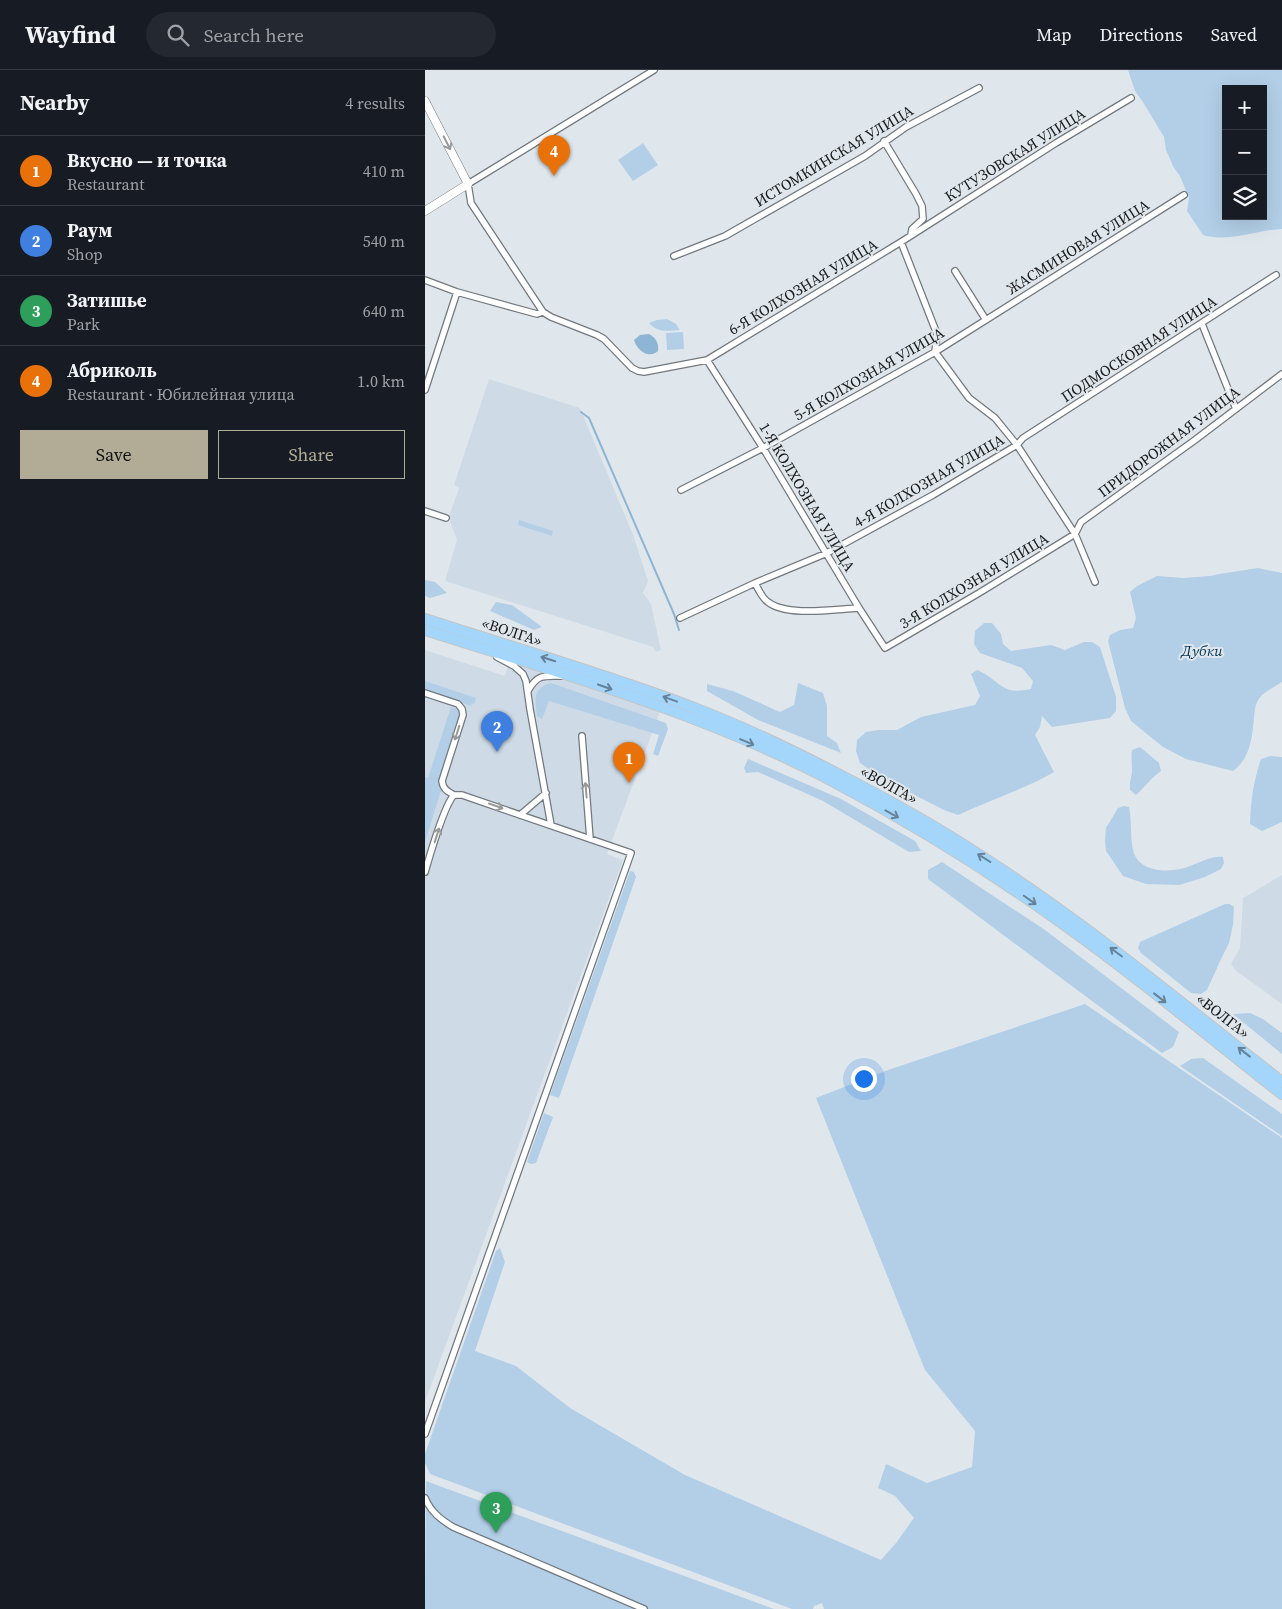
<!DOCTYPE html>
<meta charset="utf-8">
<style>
:root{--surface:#171b24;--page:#242831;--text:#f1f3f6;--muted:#9ea1a6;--line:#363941;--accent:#b2ac97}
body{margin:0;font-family:"Source Serif 4",serif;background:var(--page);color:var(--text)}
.controls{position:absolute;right:15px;top:15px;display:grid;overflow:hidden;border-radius:0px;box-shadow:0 5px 20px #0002}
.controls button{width:45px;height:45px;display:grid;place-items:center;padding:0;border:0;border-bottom:1px solid var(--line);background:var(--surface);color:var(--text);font:25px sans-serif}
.you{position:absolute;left:438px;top:1008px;width:18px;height:18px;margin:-12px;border:4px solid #fff;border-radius:50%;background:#1a73e8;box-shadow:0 0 0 8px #1a73e833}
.badge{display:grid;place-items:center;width:32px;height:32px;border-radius:50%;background:var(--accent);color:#fff;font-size:16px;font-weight:700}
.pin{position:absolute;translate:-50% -41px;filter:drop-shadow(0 1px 2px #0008)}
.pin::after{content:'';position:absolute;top:26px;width:18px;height:15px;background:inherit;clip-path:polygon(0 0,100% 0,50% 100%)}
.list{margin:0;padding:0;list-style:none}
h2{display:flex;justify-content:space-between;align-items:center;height:65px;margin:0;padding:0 20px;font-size:21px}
h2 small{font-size:16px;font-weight:400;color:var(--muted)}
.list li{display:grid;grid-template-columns:32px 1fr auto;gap:15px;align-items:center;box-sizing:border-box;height:70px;padding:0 20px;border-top:1px solid var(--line)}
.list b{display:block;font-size:19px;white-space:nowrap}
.list p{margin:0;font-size:16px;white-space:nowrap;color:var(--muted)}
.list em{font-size:16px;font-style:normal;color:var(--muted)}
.actions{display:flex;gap:10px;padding:15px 20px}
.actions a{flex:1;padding:11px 0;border:1px solid var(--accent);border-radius:0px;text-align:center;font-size:18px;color:var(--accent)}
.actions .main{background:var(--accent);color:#111}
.icon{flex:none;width:28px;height:28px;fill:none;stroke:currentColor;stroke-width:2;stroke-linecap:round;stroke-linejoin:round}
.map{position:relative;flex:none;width:857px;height:1539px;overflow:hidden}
header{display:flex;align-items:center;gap:30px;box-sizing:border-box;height:70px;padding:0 25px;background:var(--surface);border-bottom:1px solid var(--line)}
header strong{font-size:24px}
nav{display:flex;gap:28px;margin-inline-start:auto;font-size:18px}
.search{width:350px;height:45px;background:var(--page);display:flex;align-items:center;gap:12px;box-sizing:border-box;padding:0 18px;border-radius:28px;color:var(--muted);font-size:19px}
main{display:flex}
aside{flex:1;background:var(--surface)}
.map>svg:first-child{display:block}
.built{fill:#cedbe6}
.green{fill:#b2cfe7;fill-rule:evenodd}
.water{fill:#8eb5d4}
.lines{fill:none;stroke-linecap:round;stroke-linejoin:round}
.stream{stroke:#8eb5d4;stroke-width:2}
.minor-casing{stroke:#72787d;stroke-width:8}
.tertiary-casing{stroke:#72787d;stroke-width:9}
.trunk-casing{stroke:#c3c4c4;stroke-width:12}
.minor{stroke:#fff;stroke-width:5.5}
.tertiary{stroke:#fff;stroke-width:8}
.trunk{stroke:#a4d6fb;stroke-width:10}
.oneway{stroke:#98999a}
.oneway2{stroke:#658298}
.labels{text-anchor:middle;stroke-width:4;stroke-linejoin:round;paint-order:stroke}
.street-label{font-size:15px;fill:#191c1e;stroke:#e0e7ec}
.park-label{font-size:15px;font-style:italic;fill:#023452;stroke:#e0e7ec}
</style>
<header>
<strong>Wayfind</strong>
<div class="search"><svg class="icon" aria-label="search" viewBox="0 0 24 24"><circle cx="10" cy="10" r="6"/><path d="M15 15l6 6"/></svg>Search here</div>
<nav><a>Map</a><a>Directions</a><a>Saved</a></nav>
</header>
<main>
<aside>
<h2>Nearby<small>4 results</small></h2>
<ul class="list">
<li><span class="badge" style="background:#e8710a">1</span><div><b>Вкусно — и точка</b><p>Restaurant</p></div><em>410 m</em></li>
<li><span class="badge" style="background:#3f7fe0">2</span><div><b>Раум</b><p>Shop</p></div><em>540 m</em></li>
<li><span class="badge" style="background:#2e9e5b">3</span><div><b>Затишье</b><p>Park</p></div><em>640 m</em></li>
<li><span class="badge" style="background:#e8710a">4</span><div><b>Абриколь</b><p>Restaurant · Юбилейная улица</p></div><em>1.0 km</em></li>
</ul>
<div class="actions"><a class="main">Save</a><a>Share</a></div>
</aside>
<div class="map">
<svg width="857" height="1539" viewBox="0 0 857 1539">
<rect width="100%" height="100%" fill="#e0e7ec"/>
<path class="built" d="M64 309 155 338 209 467 223 511 218 523 226 534 236 580 231 582 228 577 20 511 32 469 26 455 24 446 34 418 29 415Z
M0 580 80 606 85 589 236 639 182 784 198 790 0 1332Z
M857 805V934L811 901 806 894 815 878 818 828Z"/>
<path class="green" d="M703 0H857V159C830 160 805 173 778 165L762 141 764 128 755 106 749 98 741 80 739 67 718 32 710 21ZM801 19H838V146H801Z
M218 73 233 95 208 111 193 90Z
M242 249 251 254 255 260C242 261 233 263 224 253L232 250Z
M258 262 259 279 242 280 241 263Z
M94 450 128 461 127 466 93 455Z
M833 498 857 503V612C851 616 843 620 837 625 828 634 830 645 828 657 826 675 822 691 808 701L761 689 738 677 706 651 700 638 683 571 685 565 695 560 708 558 711 548 705 522 712 516 732 506 758 508 785 506 794 504Z
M0 510 10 512 22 523 5 528 0 526Z
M71 532 87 535 117 557 109 560 65 541Z
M559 553H567L576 564 578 574 586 581 626 575 640 580 659 572H667L675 577 691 627V641L685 648 627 657 617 646 615 657 610 665 629 702C598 720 564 730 533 745L519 740 460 710 435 693 431 681 432 670 441 662 453 660H472L496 647 550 635 555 626 546 604 552 600C576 610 575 626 606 619L608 611 597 598 555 583 549 574 550 561Z
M0 611 51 628 49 634 47 633 46 636 0 620Z
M126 613 241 653 243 659 233 686 228 684 234 665 124 631 117 649 112 646C110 629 107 619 126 613Z
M373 613 398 623 402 636V666L412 673 416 683 333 650 282 621V614L308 621 355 642 369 635Z
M26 637 33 639 34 644 13 713 16 721 0 772V707L3 708Z
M715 677 734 693 736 701C726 708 720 717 711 725L705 720C704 711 707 708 707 700 707 693 706 687 707 680Z
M845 686 857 687V752L837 761 825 754C826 730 828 713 836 689Z
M323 689 416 729 490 771 496 781 484 782 398 731 333 702 321 703 319 698Z
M699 736 704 737C707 752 705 766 708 780 712 798 733 802 749 800 767 799 781 785 798 787L799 793 796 799 780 807 754 815 721 814 698 806 681 781 680 771 681 758 693 738Z
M517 792 620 860 754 962 748 977 737 983 503 809V800Z
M205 801 209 802 211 807 134 1028 125 1025Z
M800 834H805L809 837 808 855 804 873 797 887 782 920 776 924 766 923 716 883 713 878 715 872Z
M660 934 857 1068V1539H399L397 1533 389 1536 388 1539H367L5 1404 0 1393V1384L71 1181 75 1178 80 1192 50 1281 91 1296 145 1338 260 1405 456 1490 471 1473 489 1448 470 1426 453 1418 461 1394 502 1413 547 1397 550 1361 500 1300 391 1028 463 1000Z
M825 943 838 949 857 963V984L808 944Z
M778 988 857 1044V1066L755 996 766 989Z
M119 1043 128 1047 111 1093 106 1094 102 1092Z
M1 1411 349 1539H0Z"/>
<path class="water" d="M224 264C231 268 234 273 233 281 224 289 212 281 209 270L215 265Z"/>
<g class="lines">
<path class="stream" d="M156 342 164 348 249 544 254 560"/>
<g class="minor-casing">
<path id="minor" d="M229 0 43 114 46 133 118 242 126 247 172 265 179 269 207 298 213 301 219 302 282 290 476 172 631 73 706 28
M459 71 491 124 497 136 498 149 487 159 486 165
M476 172 512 264 510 282 544 328 570 348 592 375 650 464 670 512
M249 186 300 166 440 86 481 57 554 18
M530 201 561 250
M0 210 32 222 112 244 118 242
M777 254 811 339
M282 290 338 378 434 538 460 578 554 523 650 464 656 452 770 370 857 304
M0 320 32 222
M256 420 338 378 510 282 759 125
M0 441 21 448
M330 513C333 519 337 528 343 532 362 547 410 539 434 538
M255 548 330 513 402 483 508 425 592 375 598 368 851 205
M72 587 89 596 98 604 101 611 105 639 126 755
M103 621C112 604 119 606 136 606
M0 623 33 634 37 639 38 645 17 711C18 719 22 721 29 725
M157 666 165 769
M95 745 121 723
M0 802C5 785 19 735 29 725H37L206 783 0 1364
M0 1428C6 1442 15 1449 28 1457L219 1539"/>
</g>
<g class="tertiary-casing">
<path id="tertiary" d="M0 31 43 114 0 141"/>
</g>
<g class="trunk-casing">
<path id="trunk" d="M0 549C89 578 180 604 267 637 316 656 365 679 411 703 464 730 516 759 565 792 667 858 761 937 857 1012
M0 560C135 603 272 641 398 706 482 750 562 799 638 854 713 907 784 967 857 1024"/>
</g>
<use href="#minor" class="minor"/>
<use href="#tertiary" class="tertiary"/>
<use href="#trunk" class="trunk"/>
</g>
<defs><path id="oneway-shaft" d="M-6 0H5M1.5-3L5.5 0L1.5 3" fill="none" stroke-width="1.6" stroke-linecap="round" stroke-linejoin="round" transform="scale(1.25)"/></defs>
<g class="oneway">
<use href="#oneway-shaft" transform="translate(22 73) rotate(63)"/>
<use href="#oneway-shaft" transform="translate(32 663) rotate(108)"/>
<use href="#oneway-shaft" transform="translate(161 720) rotate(-95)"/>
<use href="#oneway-shaft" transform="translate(71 736) rotate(19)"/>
<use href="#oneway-shaft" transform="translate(12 765) rotate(-72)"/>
</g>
<g class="oneway2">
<use href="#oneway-shaft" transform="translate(123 589) rotate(-162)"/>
<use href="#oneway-shaft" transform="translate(180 617) rotate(19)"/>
<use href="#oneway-shaft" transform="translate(245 629) rotate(-160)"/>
<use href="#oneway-shaft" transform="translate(322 672) rotate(23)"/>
<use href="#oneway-shaft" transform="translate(467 744) rotate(29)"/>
<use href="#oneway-shaft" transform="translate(559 788) rotate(-148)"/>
<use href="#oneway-shaft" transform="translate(605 830) rotate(35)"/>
<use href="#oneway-shaft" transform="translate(691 882) rotate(-143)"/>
<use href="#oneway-shaft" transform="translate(735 928) rotate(38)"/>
<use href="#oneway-shaft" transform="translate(819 982) rotate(-142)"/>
</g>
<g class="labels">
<g class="street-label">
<text transform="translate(590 85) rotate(-32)" y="5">КУТУЗОВСКАЯ УЛИЦА</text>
<text transform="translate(409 86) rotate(-31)" y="5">ИСТОМКИНСКАЯ УЛИЦА</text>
<text transform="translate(653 177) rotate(-32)" y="5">ЖАСМИНОВАЯ УЛИЦА</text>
<text transform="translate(378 217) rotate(-31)" y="5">6-Я КОЛХОЗНАЯ УЛИЦА</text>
<text transform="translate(714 279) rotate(-33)" y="5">ПОДМОСКОВНАЯ УЛИЦА</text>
<text transform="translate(444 304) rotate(-30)" y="5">5-Я КОЛХОЗНАЯ УЛИЦА</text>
<text transform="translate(744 372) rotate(-37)" y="5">ПРИДОРОЖНАЯ УЛИЦА</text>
<text transform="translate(504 411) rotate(-30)" y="5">4-Я КОЛХОЗНАЯ УЛИЦА</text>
<text transform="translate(382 427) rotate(59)" y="5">1-Я КОЛХОЗНАЯ УЛИЦА</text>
<text transform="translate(549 511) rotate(-31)" y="5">3-Я КОЛХОЗНАЯ УЛИЦА</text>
<text transform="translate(87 562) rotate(18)" y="5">«ВОЛГА»</text>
<text transform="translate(464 715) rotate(29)" y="5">«ВОЛГА»</text>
<text transform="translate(798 946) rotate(38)" y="5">«ВОЛГА»</text>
</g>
<g class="park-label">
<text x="777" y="586">Дубки</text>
</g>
</g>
</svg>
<div class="controls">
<button>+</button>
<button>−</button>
<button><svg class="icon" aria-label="layers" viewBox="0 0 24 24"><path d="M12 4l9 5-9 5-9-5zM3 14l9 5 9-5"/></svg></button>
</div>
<div class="you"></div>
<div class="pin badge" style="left:204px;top:713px;background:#e8710a">1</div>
<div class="pin badge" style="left:72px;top:682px;background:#3f7fe0">2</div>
<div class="pin badge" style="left:71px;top:1463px;background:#2e9e5b">3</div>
<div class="pin badge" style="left:129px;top:106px;background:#e8710a">4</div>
</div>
</main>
